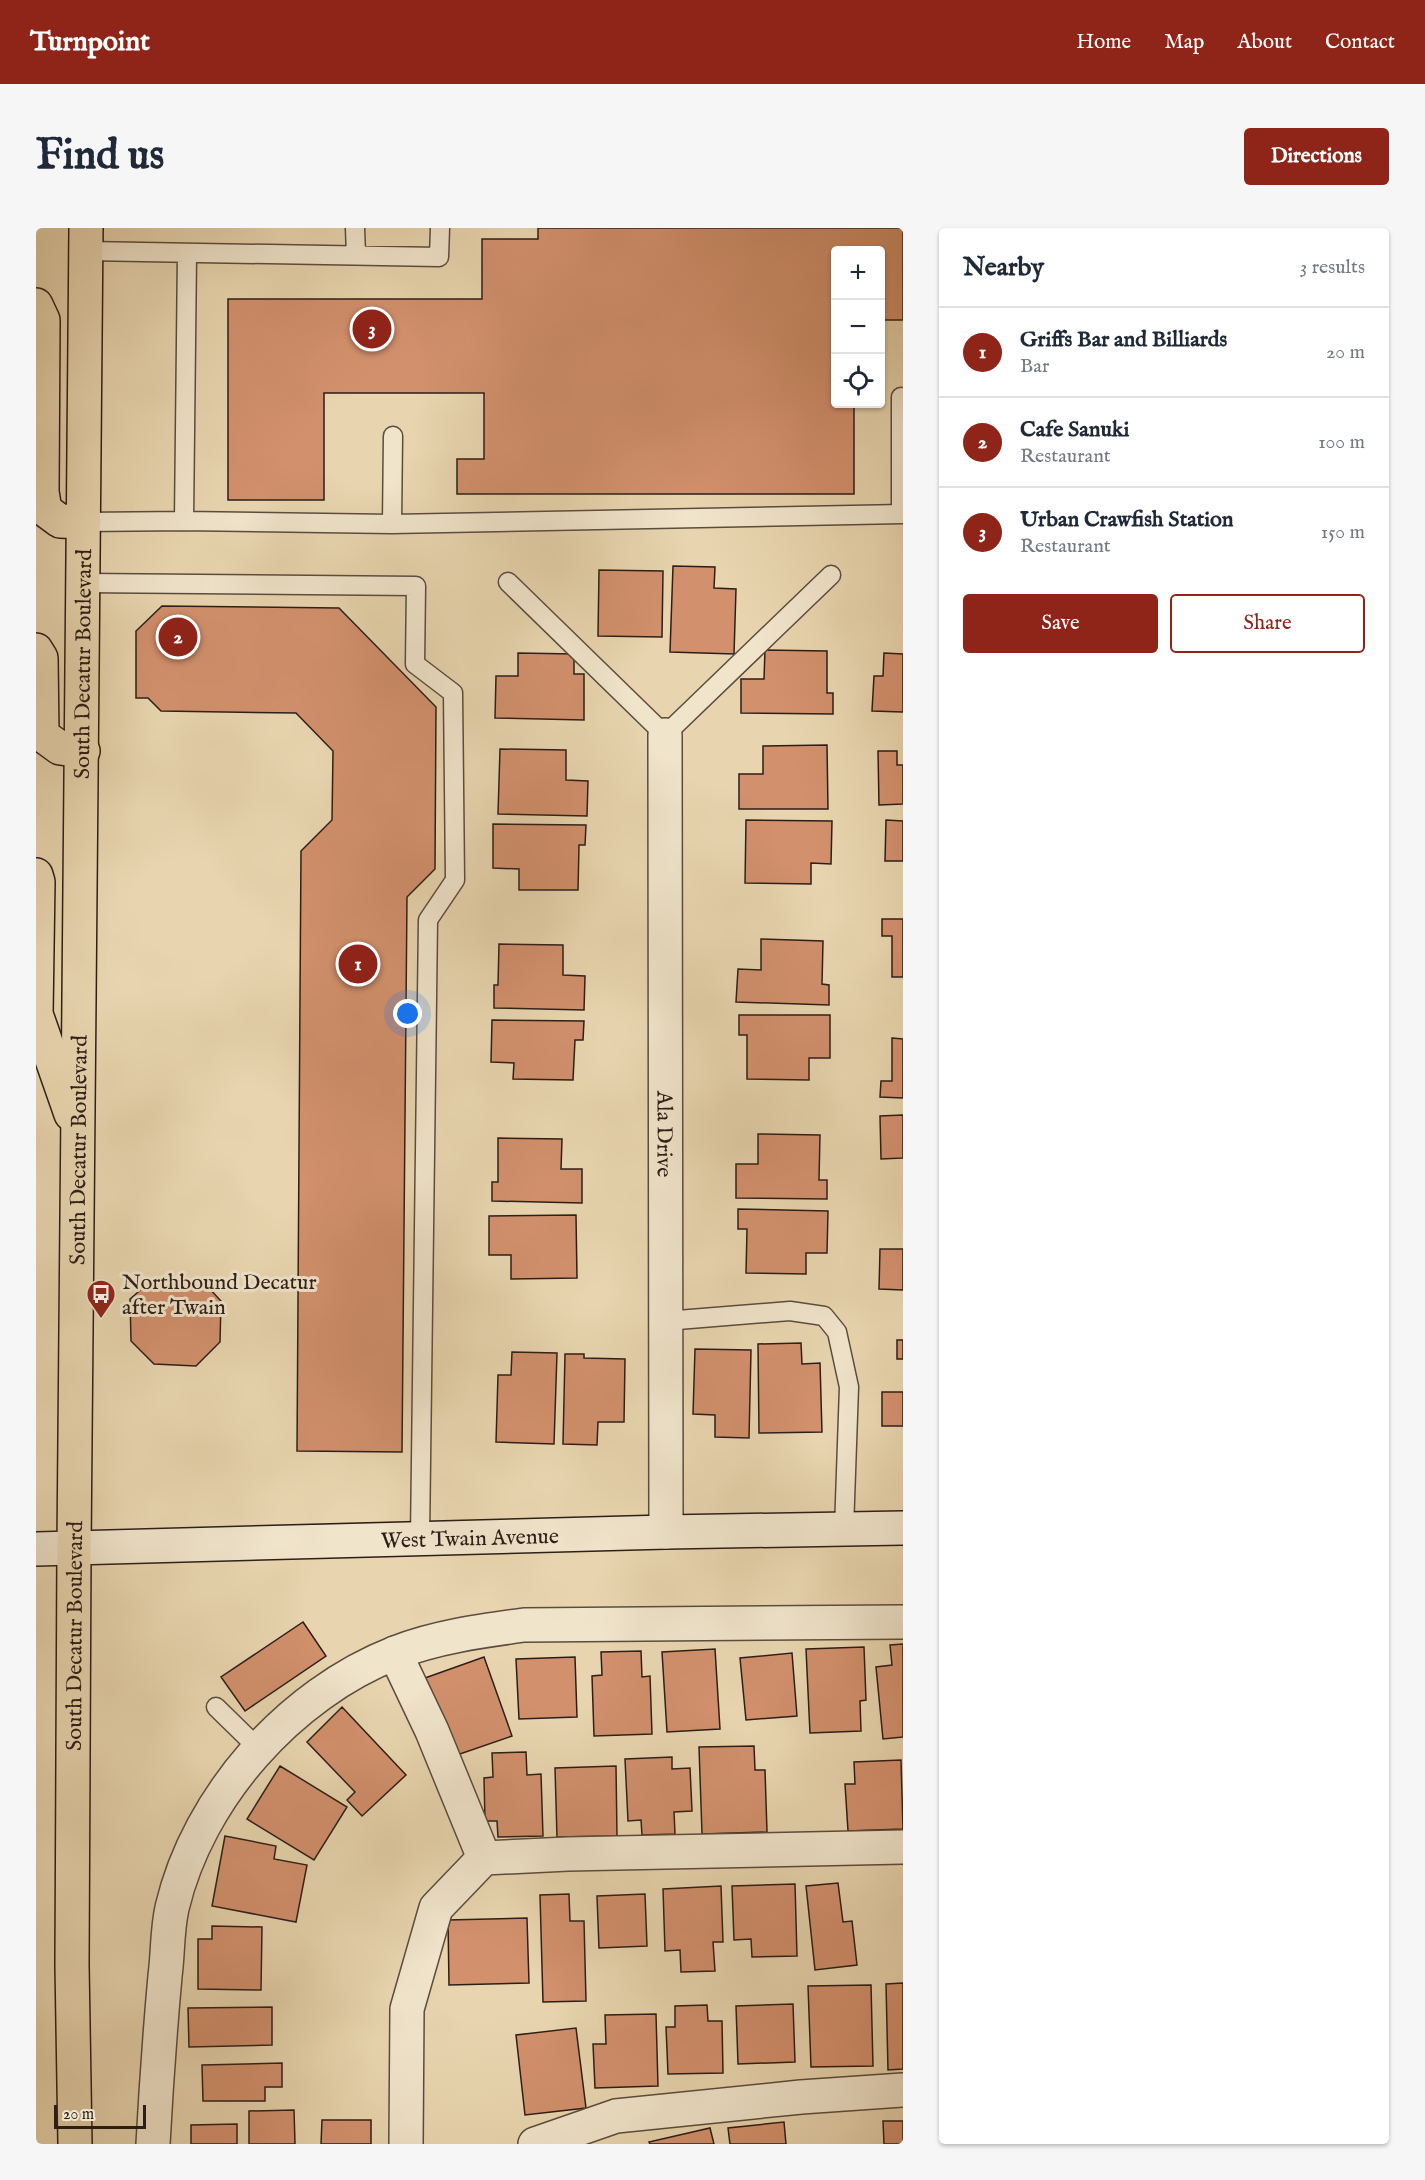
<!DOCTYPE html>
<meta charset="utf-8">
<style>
:root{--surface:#fff;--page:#f6f6f7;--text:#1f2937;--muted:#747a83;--line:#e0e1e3;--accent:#8f2418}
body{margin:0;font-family:"IM FELL English",serif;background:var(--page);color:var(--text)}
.controls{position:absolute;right:18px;top:18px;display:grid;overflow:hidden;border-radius:6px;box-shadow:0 2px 4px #0004}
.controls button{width:54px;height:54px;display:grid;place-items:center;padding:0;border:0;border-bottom:2px solid var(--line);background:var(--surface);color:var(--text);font:30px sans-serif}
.scale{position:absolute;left:18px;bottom:15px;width:92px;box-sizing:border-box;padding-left:6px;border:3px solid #2d1e18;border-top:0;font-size:16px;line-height:21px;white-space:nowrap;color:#2d1e18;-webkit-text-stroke:4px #f0e4cb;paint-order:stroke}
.you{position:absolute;left:372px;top:786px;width:21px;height:21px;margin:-15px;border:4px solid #fff;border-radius:50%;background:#1a73e8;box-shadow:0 0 0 9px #1a73e833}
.badge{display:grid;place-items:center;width:39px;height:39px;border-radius:50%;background:var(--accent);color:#fff;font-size:20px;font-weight:700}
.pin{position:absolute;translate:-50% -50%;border:3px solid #fff;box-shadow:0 2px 6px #0006}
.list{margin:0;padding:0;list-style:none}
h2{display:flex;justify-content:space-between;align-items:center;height:78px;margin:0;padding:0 24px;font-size:26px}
h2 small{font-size:20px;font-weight:400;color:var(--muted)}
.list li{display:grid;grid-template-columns:39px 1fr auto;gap:18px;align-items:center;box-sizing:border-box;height:90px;padding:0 24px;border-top:2px solid var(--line)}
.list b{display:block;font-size:22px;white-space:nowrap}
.list p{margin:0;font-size:20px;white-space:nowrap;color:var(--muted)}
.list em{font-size:20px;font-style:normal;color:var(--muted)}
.actions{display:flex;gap:12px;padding:18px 24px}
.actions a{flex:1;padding:14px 0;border:2px solid var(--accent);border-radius:6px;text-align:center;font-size:21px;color:var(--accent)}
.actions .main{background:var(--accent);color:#fff}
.icon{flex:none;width:33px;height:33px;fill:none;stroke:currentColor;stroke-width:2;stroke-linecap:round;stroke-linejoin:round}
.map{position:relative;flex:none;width:867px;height:1916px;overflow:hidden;border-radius:6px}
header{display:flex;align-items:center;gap:36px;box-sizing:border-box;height:84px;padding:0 30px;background:var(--accent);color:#fff}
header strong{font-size:28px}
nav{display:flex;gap:33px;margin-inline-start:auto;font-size:21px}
.intro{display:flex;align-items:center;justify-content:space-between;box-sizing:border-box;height:144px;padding:0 36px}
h1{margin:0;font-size:42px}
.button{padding:15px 27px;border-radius:6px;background:var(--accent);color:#fff;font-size:21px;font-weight:700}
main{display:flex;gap:36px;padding:0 36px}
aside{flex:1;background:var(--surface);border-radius:6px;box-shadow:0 2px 4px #0004}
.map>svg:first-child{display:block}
.building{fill:#d2906d;stroke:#2d1e18;stroke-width:1.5}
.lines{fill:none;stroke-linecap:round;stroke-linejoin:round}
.service-casing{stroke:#5c4c3e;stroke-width:21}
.minor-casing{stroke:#5c4c3e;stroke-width:36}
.secondary-casing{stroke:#2d1e18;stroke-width:36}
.primary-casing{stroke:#2d1e18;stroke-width:36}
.service{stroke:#f0e4cb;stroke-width:18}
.minor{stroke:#f0e4cb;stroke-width:33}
.secondary{stroke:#f0e4cb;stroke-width:33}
.primary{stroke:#e8d5af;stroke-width:33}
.labels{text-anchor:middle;stroke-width:6;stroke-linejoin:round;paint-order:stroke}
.street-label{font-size:22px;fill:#2d1e18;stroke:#f0e4cb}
.poi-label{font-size:22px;fill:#2d1e18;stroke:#f0e4cb;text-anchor:start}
</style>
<header>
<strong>Turnpoint</strong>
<nav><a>Home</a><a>Map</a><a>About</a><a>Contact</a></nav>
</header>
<div class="intro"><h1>Find us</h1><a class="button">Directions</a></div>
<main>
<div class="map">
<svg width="867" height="1916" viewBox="0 0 867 1916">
<rect width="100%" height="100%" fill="#e8d5af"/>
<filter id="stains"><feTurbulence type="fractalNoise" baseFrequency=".00333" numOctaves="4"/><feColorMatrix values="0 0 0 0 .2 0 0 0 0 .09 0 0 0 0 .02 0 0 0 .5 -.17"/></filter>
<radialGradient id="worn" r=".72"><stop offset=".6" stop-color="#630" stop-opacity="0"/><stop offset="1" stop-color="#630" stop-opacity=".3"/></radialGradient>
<path class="building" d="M502 0H867V92H844V22H800V176H818V266H421V231H448V165H288V272H192V71H446V11H502Z
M637 338 679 339 678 360 700 361 698 426 634 424Z
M563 342 627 343 626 409 562 408Z
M126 378 303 380 400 479 399 641 371 669 366 1224 261 1223 265 623 296 592 297 523 260 485 125 483 112 470H100V403Z
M729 422 791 423V465H797V486L705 485V451H728Z
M482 425 538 426V446H548V492L459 490 460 448H482Z
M848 425 867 426V484L836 483 838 448H847Z
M791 517 792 581H703V546H727V518Z
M464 521 530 522V552L552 553 551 588 462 586Z
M842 523H861V537H867V576L843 577Z
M710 592 796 593 795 636 775 635V656L709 655Z
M850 592 867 593V633H849Z
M457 596 550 597 549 617H543L542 662H483V641L457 640Z
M846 691H867V749H856V708H846Z
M725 711 787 713 786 756 793 757V777L700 774 702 741 725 742Z
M463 716 527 717V747L549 748 548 782 458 780V757H462Z
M703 787H794V830H773V852L711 851V807H703Z
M456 792 548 793 547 812H539L537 852 477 851 478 835 455 834Z
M856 810 867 811V870L844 869 845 853H856Z
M867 887V930L845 931 844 888Z
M722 906 784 907 783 952H791V971L700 970V936H722Z
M462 910 526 911 525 941H546V975L456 973V954H462Z
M702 981 792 983 791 1025H770V1046L710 1045 711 1001H702Z
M540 987 541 1050 475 1051V1027H453V988Z
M844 1021H867V1062L843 1061Z
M109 1058H171L185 1073 184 1114 160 1138 118 1136 95 1113 94 1071Z
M861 1112H867V1131H861Z
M765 1115 766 1136 784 1135 786 1204 723 1205 722 1116Z
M659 1121 715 1122 713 1210 679 1209V1187L657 1186Z
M476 1124 521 1125 518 1216 460 1214 462 1147H475Z
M529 1126H548V1130L589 1131 588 1194H562L561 1217 527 1216Z
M846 1164H867V1198H846Z
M267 1394 290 1428 209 1483 185 1449Z
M867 1416V1509L847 1511 840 1439 856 1437 854 1417Z
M828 1419 830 1472 824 1473 825 1503 774 1505 770 1421Z
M679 1421 684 1501 631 1504 626 1424Z
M605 1423 606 1449 614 1448 616 1506 558 1508 556 1448 566 1447 565 1424Z
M756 1425 761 1488 710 1492 704 1430Z
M448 1429 476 1508 418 1528 389 1450Z
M539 1429 541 1489 483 1491 480 1431Z
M306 1479 370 1547 326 1588 311 1572 319 1564 271 1514Z
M718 1518 719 1542H729L731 1604 666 1606 663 1519Z
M490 1524 491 1547 505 1546 507 1608 462 1609 461 1593H449L448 1550 457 1549 456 1525Z
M636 1529V1541L654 1540 656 1583 638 1584 639 1606 606 1607 605 1592 592 1593 589 1531Z
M865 1532 867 1601 812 1603 809 1556H819L818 1534Z
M244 1538 311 1579 278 1632 211 1591Z
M580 1538 581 1608 521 1609 519 1540Z
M189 1608 240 1618 238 1631 271 1637 260 1694 176 1678Z
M802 1655 807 1694 816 1693 821 1737 779 1742 770 1658Z
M759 1656 761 1728 716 1729 715 1711 698 1712 696 1658Z
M685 1658 687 1714H677L679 1743 645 1744 644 1722 629 1723 627 1661Z
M533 1666 534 1693H548L550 1773 507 1774 504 1667Z
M609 1666 611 1718 563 1720 561 1668Z
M491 1690 493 1755 413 1757 412 1692Z
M176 1698 226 1699 225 1762 162 1761V1711H176Z
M867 1755V1841L852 1842 850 1756Z
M835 1757 837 1838 775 1839 772 1758Z
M757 1776 759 1834 702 1836 700 1778Z
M671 1777 672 1793H686L687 1845 632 1846 630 1799H639V1778Z
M236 1779V1817L153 1819 152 1780Z
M620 1786 622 1858 559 1860 557 1816H570L569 1787Z
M540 1800 550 1880 489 1887 480 1807Z
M246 1835V1859H229V1873H167L166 1837Z
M258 1882 259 1916H213V1883Z
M286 1892H335V1916H285Z
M847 1893H867V1916H848Z
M748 1894 750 1916H694L692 1900Z
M201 1896V1916H155V1897Z
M674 1900 678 1916H614L613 1914Z"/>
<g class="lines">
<g class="service-casing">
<path id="service" d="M319 0 320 27
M50 23 403 29 404 0
M865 169V286
M148 293 356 296 357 208
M48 294 148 293 151 25
M356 296 867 286
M472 354 629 507 795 347
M47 355 380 358 379 436 417 465 419 652 392 692 384 1310
M629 1093 754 1083 788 1088 801 1104 813 1159 808 1301
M180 1479 223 1521"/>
</g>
<g class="minor-casing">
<g id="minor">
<path id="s1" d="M629 507 630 1304"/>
<path d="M359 1425 396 1503 448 1630"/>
<path d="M117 1916C120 1860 124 1804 129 1748 132 1726 131 1702 136 1680 162 1569 254 1466 359 1425 400 1409 444 1403 488 1397L867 1394"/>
<path d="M370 1916 371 1781 400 1680 448 1630 532 1626 867 1619"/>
<path d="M499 1916 580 1888 765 1869 867 1862"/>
</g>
</g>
<g class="secondary-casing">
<g id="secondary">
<path id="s2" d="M0 1321 630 1304 867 1300"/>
</g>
</g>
<g class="primary-casing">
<g id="primary">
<path d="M0 77 7 92 6 264 9 282 24 293 48 294"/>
<path d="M0 422 5 430 6 507 24 520 47 523"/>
<path d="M0 647 2 654 0 786 35 886"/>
<path id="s3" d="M39 1916 36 1737 38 1320 50 0"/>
</g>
</g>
<use href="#service" class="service"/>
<use href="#minor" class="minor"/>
<use href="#secondary" class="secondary"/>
<use href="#primary" class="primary"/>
</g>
<defs>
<g id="bus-pin" transform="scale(1.5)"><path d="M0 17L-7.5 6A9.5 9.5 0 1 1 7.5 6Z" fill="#8f2418" stroke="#f0e4cb"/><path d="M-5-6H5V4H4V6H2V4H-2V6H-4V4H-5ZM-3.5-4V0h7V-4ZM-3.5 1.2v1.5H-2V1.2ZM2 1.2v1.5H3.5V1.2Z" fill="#fff"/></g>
</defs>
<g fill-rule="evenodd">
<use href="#bus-pin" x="65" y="1066"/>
</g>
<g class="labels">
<g class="street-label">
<text dy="8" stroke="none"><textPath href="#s3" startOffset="1480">South Decatur Boulevard</textPath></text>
<text dy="8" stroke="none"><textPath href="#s1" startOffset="399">Ala Drive</textPath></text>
<text dy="8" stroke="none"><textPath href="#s3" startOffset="994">South Decatur Boulevard</textPath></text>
<text dy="8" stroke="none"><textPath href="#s2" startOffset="434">West Twain Avenue</textPath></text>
<text dy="8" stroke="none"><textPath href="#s3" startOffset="508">South Decatur Boulevard</textPath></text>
</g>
<g class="poi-label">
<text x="86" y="1061">Northbound Decatur<tspan x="86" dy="25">after Twain</tspan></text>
</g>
</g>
<rect width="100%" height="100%" filter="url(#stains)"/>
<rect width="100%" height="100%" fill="url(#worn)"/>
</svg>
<div class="controls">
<button>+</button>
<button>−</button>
<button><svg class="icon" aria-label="locate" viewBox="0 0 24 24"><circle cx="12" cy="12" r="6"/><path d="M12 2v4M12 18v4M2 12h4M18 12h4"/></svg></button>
</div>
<div class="scale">20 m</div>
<div class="you"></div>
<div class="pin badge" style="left:322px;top:736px">1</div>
<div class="pin badge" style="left:142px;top:409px">2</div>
<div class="pin badge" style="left:336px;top:101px">3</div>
</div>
<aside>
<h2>Nearby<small>3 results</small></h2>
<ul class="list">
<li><span class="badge">1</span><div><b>Griffs Bar and Billiards</b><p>Bar</p></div><em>20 m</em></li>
<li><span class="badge">2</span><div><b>Cafe Sanuki</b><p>Restaurant</p></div><em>100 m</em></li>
<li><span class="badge">3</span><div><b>Urban Crawfish Station</b><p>Restaurant</p></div><em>150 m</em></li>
</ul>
<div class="actions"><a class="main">Save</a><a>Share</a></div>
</aside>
</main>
